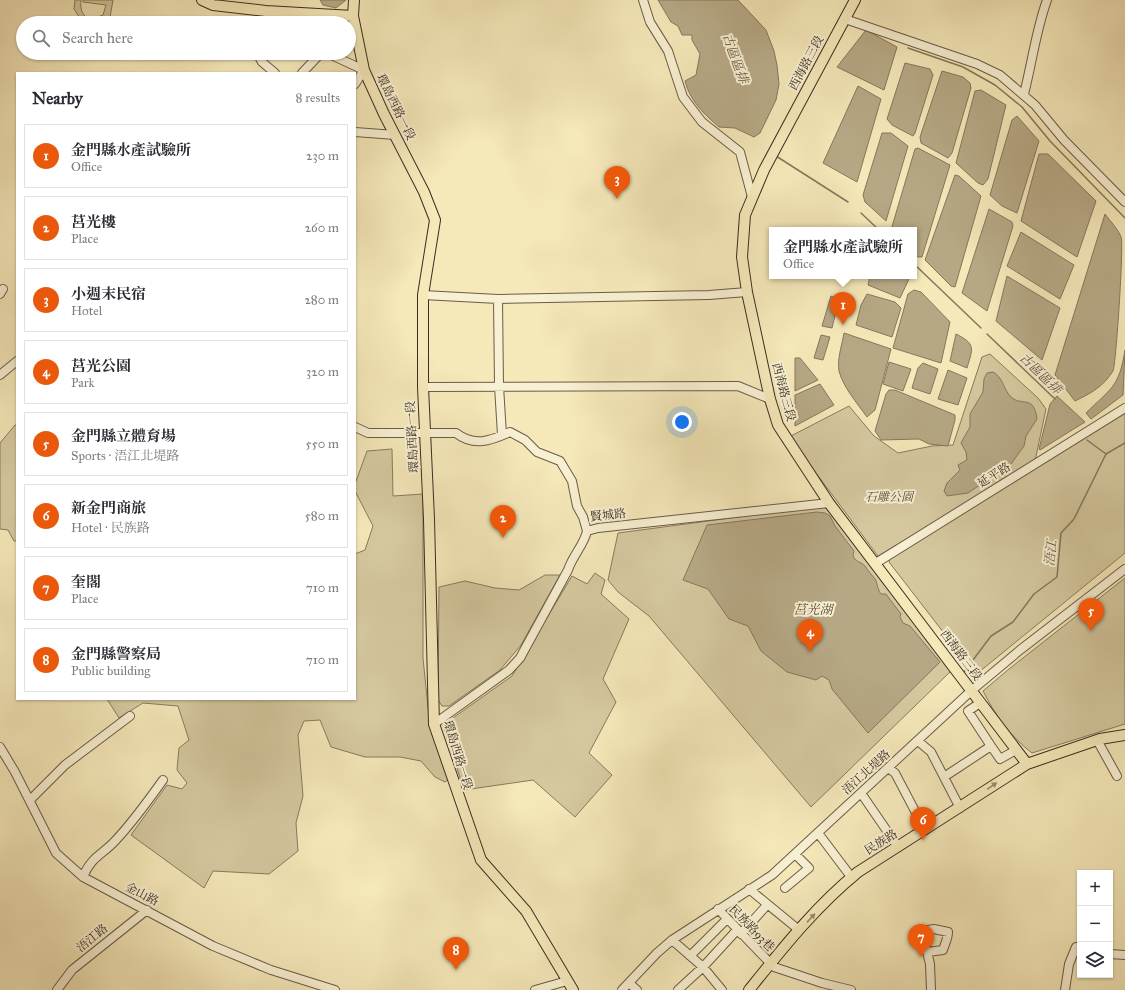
<!DOCTYPE html>
<meta charset="utf-8">
<style>
:root{--surface:#fff;--page:#f2f2f3;--text:#2b2b33;--muted:#7c7c81;--line:#e1e1e2;--accent:#ea580c}
body{margin:0;font-family:"IM FELL Great Primer","Noto Serif TC",serif;background:var(--page);color:var(--text)}
.controls{position:absolute;right:12px;bottom:12px;display:grid;overflow:hidden;border-radius:0px;box-shadow:0 1px 3px #0004}
.controls button{width:36px;height:36px;display:grid;place-items:center;padding:0;border:0;border-bottom:1px solid var(--line);background:var(--surface);color:var(--text);font:20px sans-serif}
.you{position:absolute;left:682px;top:422px;width:14px;height:14px;margin:-10px;border:3px solid #fff;border-radius:50%;background:#1a73e8;box-shadow:0 0 0 6px #1a73e833}
.badge{display:grid;place-items:center;width:26px;height:26px;border-radius:50%;background:var(--accent);color:#fff;font-size:13px;font-weight:700}
.pin{position:absolute;translate:-50% -33px;filter:drop-shadow(0 1px 2px #0008)}
.pin::after{content:'';position:absolute;top:21px;width:14px;height:12px;background:inherit;clip-path:polygon(0 0,100% 0,50% 100%)}
.popup{position:absolute;left:769px;top:227px;width:148px;height:52px;box-sizing:border-box;display:grid;place-content:center;border-radius:0px;background:var(--surface);filter:drop-shadow(0 1px 3px #0005);font-size:13px;white-space:nowrap;color:var(--muted)}
.popup b{font-size:15px;color:var(--text)}
.popup::after{content:'';position:absolute;left:50%;top:100%;margin-left:-8px;border:8px solid transparent;border-top-color:var(--surface)}
.list{margin:0;padding:0;list-style:none}
h2{display:flex;justify-content:space-between;align-items:center;height:52px;margin:0;padding:0 16px;font-size:17px}
h2 small{font-size:13px;font-weight:400;color:var(--muted)}
.list li{display:grid;grid-template-columns:26px 1fr auto;gap:12px;align-items:center;box-sizing:border-box;height:64px;margin:0 8px 8px;padding:0 8px;border:1px solid var(--line);border-radius:0px}
.list b{display:block;font-size:15px;white-space:nowrap}
.list p{margin:0;font-size:13px;white-space:nowrap;color:var(--muted)}
.list em{font-size:13px;font-style:normal;color:var(--muted)}
.icon{flex:none;width:22px;height:22px;fill:none;stroke:currentColor;stroke-width:2;stroke-linecap:round;stroke-linejoin:round}
.map{position:relative;flex:none;width:1125px;height:990px;overflow:hidden}
.search{position:absolute;background:var(--surface);box-shadow:0 1px 3px #0004;left:16px;top:16px;width:340px;height:44px;display:flex;align-items:center;gap:10px;box-sizing:border-box;padding:0 14px;border-radius:22px;color:var(--muted);font-size:15px}
.panel{position:absolute;background:var(--surface);box-shadow:0 1px 3px #0004;left:16px;top:72px;width:340px;height:628px;border-radius:0px}
.map>svg:first-child{display:block}
.green{fill:#d5c89f;stroke:#887a60}
.water{fill:#b6a885;stroke:#85775d}
.lines{fill:none;stroke-linecap:round;stroke-linejoin:round}
.stream{stroke:#85775d;stroke-width:1.5}
.minor-casing{stroke:#6a5c47;stroke-width:10}
.major-casing{stroke:#3b2d21;stroke-width:12}
.minor{stroke:#f8f0d2;stroke-width:8}
.major{stroke:#f5e8b9;stroke-width:10}
.oneway{fill:#988a6d}
.labels{text-anchor:middle;stroke-width:4;stroke-linejoin:round;paint-order:stroke}
.street-label{font-size:12px;fill:#3b2d21;stroke:#f8f0d2}
.park-label{font-size:12px;font-style:italic;fill:#5a4c3a;stroke:#f8f0d2}
.water-label{font-size:13px;font-style:italic;fill:#60523f;stroke:#f8f0d2}
</style>
<div class="map">
<svg width="1125" height="990" viewBox="0 0 1125 990">
<rect width="100%" height="100%" fill="#f5e8b9"/>
<filter id="stains"><feTurbulence type="fractalNoise" baseFrequency=".005" numOctaves="4"/><feColorMatrix values="0 0 0 0 .2 0 0 0 0 .09 0 0 0 0 .02 0 0 0 .5 -.17"/></filter>
<radialGradient id="worn" r=".72"><stop offset=".6" stop-color="#630" stop-opacity="0"/><stop offset="1" stop-color="#630" stop-opacity=".3"/></radialGradient>
<path class="green" d="M75 0H81C80 9 82 18 92 19L103 15 106 5 83 2V0H113L109 23H106V20L99 23 82 21 74 9Z
M990 354 1038 398 1046 409 1035 461 878 556 789 437 849 406 874 436 898 453 932 446 953 445 982 357Z
M1125 413V553L979 672H974L889 562 890 558Z
M15 425H17V541H14L8 530 0 529V443Z
M392 449 393 496 423 494V658L430 727 449 779 445 782 435 777 421 761 400 757H365L331 747 320 720 304 721 298 735 303 796 296 823 298 851 269 874 213 871 204 888 131 835 167 785 182 789 187 783 177 770 179 748 189 740 178 706 143 703 119 718 107 699H355V554L365 550 373 526 355 491V484L367 451Z
M829 505 952 670 811 807 649 616 618 592 608 580 618 533Z
M595 573 605 580 601 594 629 619 603 679 616 702 589 753 612 775 575 817 533 780 464 790 443 725 512 676 572 576 587 584Z
M545 575H560L521 645 500 670 449 706H442L438 700 439 587 465 581 495 588 519 590Z
M1125 578V724L1032 753C1011 737 995 715 983 691L1009 669Z"/>
<path class="water" d="M320 0H346L336 8 323 5Z
M658 0H738L766 30 774 51 777 65 779 84 776 100 760 133 754 137 735 128 719 127C704 114 690 101 685 81L696 75 700 54 692 40V35H682L678 26 671 22Z
M866 30 897 47 884 90 837 67Z
M905 63 930 69 933 75 915 133 913 136 892 125 887 119Z
M942 71 963 77 970 83 971 88 952 153 948 158 921 143 920 137Z
M858 86 881 99 857 182 823 163Z
M981 90 1006 105 988 179 983 185 978 183 956 163 975 91Z
M1017 116 1039 141 1017 213 1002 206 990 195 1012 120Z
M882 133H891L908 146 886 221 865 202 863 195Z
M918 148 950 165 922 257H918L914 253V230H891L915 149Z
M1039 154H1048L1096 201 1077 257 1021 221Z
M955 175 959 176 981 196 955 287 951 286 925 260Z
M989 209 1012 222 1013 226 987 311 962 293Z
M1105 214C1110 221 1118 229 1121 237 1124 244 1116 365 1113 371 1103 387 1091 393 1075 401L1055 375Z
M1021 232 1074 265 1060 299 1007 266Z
M870 276H906L909 279 900 298 868 285Z
M1007 276 1060 308 1042 360 996 321Z
M914 290 921 292 950 322 941 363 893 348 908 294Z
M867 294 895 302 901 308 892 337 856 325 861 305Z
M831 296 839 299 832 328 822 326Z
M844 333 891 349 875 410 867 417C857 403 843 387 839 371 837 359 842 345 844 333Z
M956 334C976 344 973 348 967 368L950 361Z
M821 335 830 337 823 360 814 358Z
M1125 350 1123 395 1091 419 1086 413C1111 388 1119 388 1125 350Z
M795 358H800L818 380 795 391Z
M889 362 911 369 903 391 883 384Z
M923 363 938 369 930 394 912 388 918 368Z
M948 370 967 378 958 405 938 399Z
M993 372C1003 377 1003 389 1011 397 1022 407 1034 394 1037 419L1026 436 1024 446 1011 464 968 493 947 496 944 491 947 483 960 470 958 465 967 460 966 452 961 443 970 427V414L983 392 984 379 987 373Z
M820 384 834 405 795 426V395Z
M889 390H895L955 415V420L948 446 929 444 919 439 881 440 875 431 886 394Z
M1057 396 1085 422 1040 450 1039 449 1050 404Z
M817 512 825 513 830 516 835 526 854 551C850 561 861 561 865 566 868 571 872 575 875 579 878 584 877 589 881 594H886L901 614 900 617 903 623 910 626 940 662 868 733 832 689 829 680 822 676 816 680 787 672 761 651 748 626 729 619 708 589 683 580 707 525Z"/>
<g class="lines">
<path class="stream" d="M908 48 963 67 995 85 1022 107 1050 141 1125 218
M776 156 848 202
M861 213 879 230
M914 264 981 328
M987 334 1055 399
M1087 440 1106 454
M964 672 991 636 1013 622 1034 594 1057 577 1061 533 1074 519 1106 454 1125 443"/>
<g class="minor-casing">
<path id="minor" d="M643 0 650 22 668 51 683 97 702 122 740 152 752 197
M845 19 977 64 1000 75 1035 105 1064 140 1125 202
M257 53 262 62 275 73
M327 53 364 70 355 84
M302 73 321 53
M1024 94C1032 63 1036 30 1047 0
M355 132 395 135
M0 294 3 289
M423 295 498 299 709 295 747 292
M498 299 499 386 502 435
M0 375 17 361
M423 387 738 386 770 399
M355 427 368 433H456C474 447 490 441 510 432L525 440 537 452 560 461 572 481 577 506 583 517 587 531 598 528 829 503
M876 563 1125 408
M980 703 968 711 991 746
M434 724 509 670 520 658 568 570C573 555 584 545 587 531
M1097 740 1117 776
M918 741 931 752 960 808
M0 747 15 772 56 853 83 877 213 946 271 970 335 990
M888 768 895 773 925 830
M944 777 991 746 1000 759 1016 750
M861 793 898 847
M30 800 65 765 130 716
M818 833 852 878
M83 877C91 857 102 855 115 841 133 822 148 801 163 780
M785 888 809 868 795 854
M749 889 799 930
M718 909 774 967 822 983 851 990
M741 934 767 905
M672 940 703 967 722 990
M928 952 943 950C945 943 948 939 948 932L934 929 922 931 930 964 931 990
M1110 954 1125 955
M690 956 727 919
M629 983 637 990
M57 990 72 970 147 910
M535 990 567 981
M622 990 657 953 672 940 772 875 971 691 1020 650 1125 569
M678 990 703 967 737 930
M1065 990 1069 964 1076 947H1080"/>
</g>
<g class="major-casing">
<path id="major" d="M202 0 213 5 266 11 353 16
M354 0 353 16 364 70 384 114 424 192 435 220 423 295V387L429 519 434 724 481 860 526 911 573 990
M855 0 764 170 745 215 742 257 747 292 770 399 778 425 829 503 1027 764
M749 990C782 949 816 906 858 872L1027 764 1100 739 1125 735"/>
</g>
<use href="#minor" class="minor"/>
<use href="#major" class="major"/>
</g>
<defs><path id="oneway-solid" d="M-6-.8H1V-3.2L6.5 0L1 3.2V.8H-6Z"/></defs>
<g class="oneway">
<use href="#oneway-solid" transform="translate(992 786) rotate(-35)"/>
<use href="#oneway-solid" transform="translate(811 918) rotate(-47)"/>
</g>
<g class="labels">
<g class="street-label">
<text transform="translate(806 63) rotate(-62)" y="4">西海路三段</text>
<text transform="translate(396 107) rotate(64)" y="4">環島西路一段</text>
<text transform="translate(784 392) rotate(75)" y="4">西海路三段</text>
<text transform="translate(412 437) rotate(-93)" y="4">環島西路一段</text>
<text transform="translate(994 475) rotate(-32)" y="4">延平路</text>
<text transform="translate(608 515) rotate(-6)" y="4">賢城路</text>
<text transform="translate(961 655) rotate(53)" y="4">西海路三段</text>
<text transform="translate(458 755) rotate(73)" y="4">環島西路一段</text>
<text transform="translate(866 772) rotate(-42)" y="4">浯江北堤路</text>
<text transform="translate(881 842) rotate(-32)" y="4">民族路</text>
<text transform="translate(142 894) rotate(27)" y="4">金山路</text>
<text transform="translate(752 928) rotate(46)" y="4">民族路93巷</text>
<text transform="translate(92 938) rotate(-39)" y="4">浯江路</text>
</g>
<g class="park-label">
<text x="889" y="501">石雕公園</text>
</g>
<g class="water-label">
<text transform="translate(736 58) rotate(70)" y="5">古區區排</text>
<text transform="translate(1041 373) rotate(44)" y="5">古區區排</text>
<text transform="translate(1050 553) rotate(-84)" y="5">浯江</text>
<text x="813" y="614">莒光湖</text>
</g>
</g>
<rect width="100%" height="100%" filter="url(#stains)"/>
<rect width="100%" height="100%" fill="url(#worn)"/>
</svg>
<div class="controls">
<button>+</button>
<button>−</button>
<button><svg class="icon" aria-label="layers" viewBox="0 0 24 24"><path d="M12 4l9 5-9 5-9-5zM3 14l9 5 9-5"/></svg></button>
</div>
<div class="you"></div>
<div class="pin badge" style="left:843px;top:325px">1</div>
<div class="popup"><b>金門縣水產試驗所</b>Office</div>
<div class="pin badge" style="left:503px;top:538px">2</div>
<div class="pin badge" style="left:617px;top:199px">3</div>
<div class="pin badge" style="left:810px;top:652px">4</div>
<div class="pin badge" style="left:1091px;top:631px">5</div>
<div class="pin badge" style="left:923px;top:840px">6</div>
<div class="pin badge" style="left:921px;top:957px">7</div>
<div class="pin badge" style="left:456px;top:970px">8</div>
<div class="search"><svg class="icon" aria-label="search" viewBox="0 0 24 24"><circle cx="10" cy="10" r="6"/><path d="M15 15l6 6"/></svg>Search here</div>
<section class="panel">
<h2>Nearby<small>8 results</small></h2>
<ul class="list">
<li><span class="badge">1</span><div><b>金門縣水產試驗所</b><p>Office</p></div><em>230 m</em></li>
<li><span class="badge">2</span><div><b>莒光樓</b><p>Place</p></div><em>260 m</em></li>
<li><span class="badge">3</span><div><b>小週末民宿</b><p>Hotel</p></div><em>280 m</em></li>
<li><span class="badge">4</span><div><b>莒光公園</b><p>Park</p></div><em>320 m</em></li>
<li><span class="badge">5</span><div><b>金門縣立體育場</b><p>Sports · 浯江北堤路</p></div><em>550 m</em></li>
<li><span class="badge">6</span><div><b>新金門商旅</b><p>Hotel · 民族路</p></div><em>580 m</em></li>
<li><span class="badge">7</span><div><b>奎閣</b><p>Place</p></div><em>710 m</em></li>
<li><span class="badge">8</span><div><b>金門縣警察局</b><p>Public building</p></div><em>710 m</em></li>
</ul>
</section>
</div>
